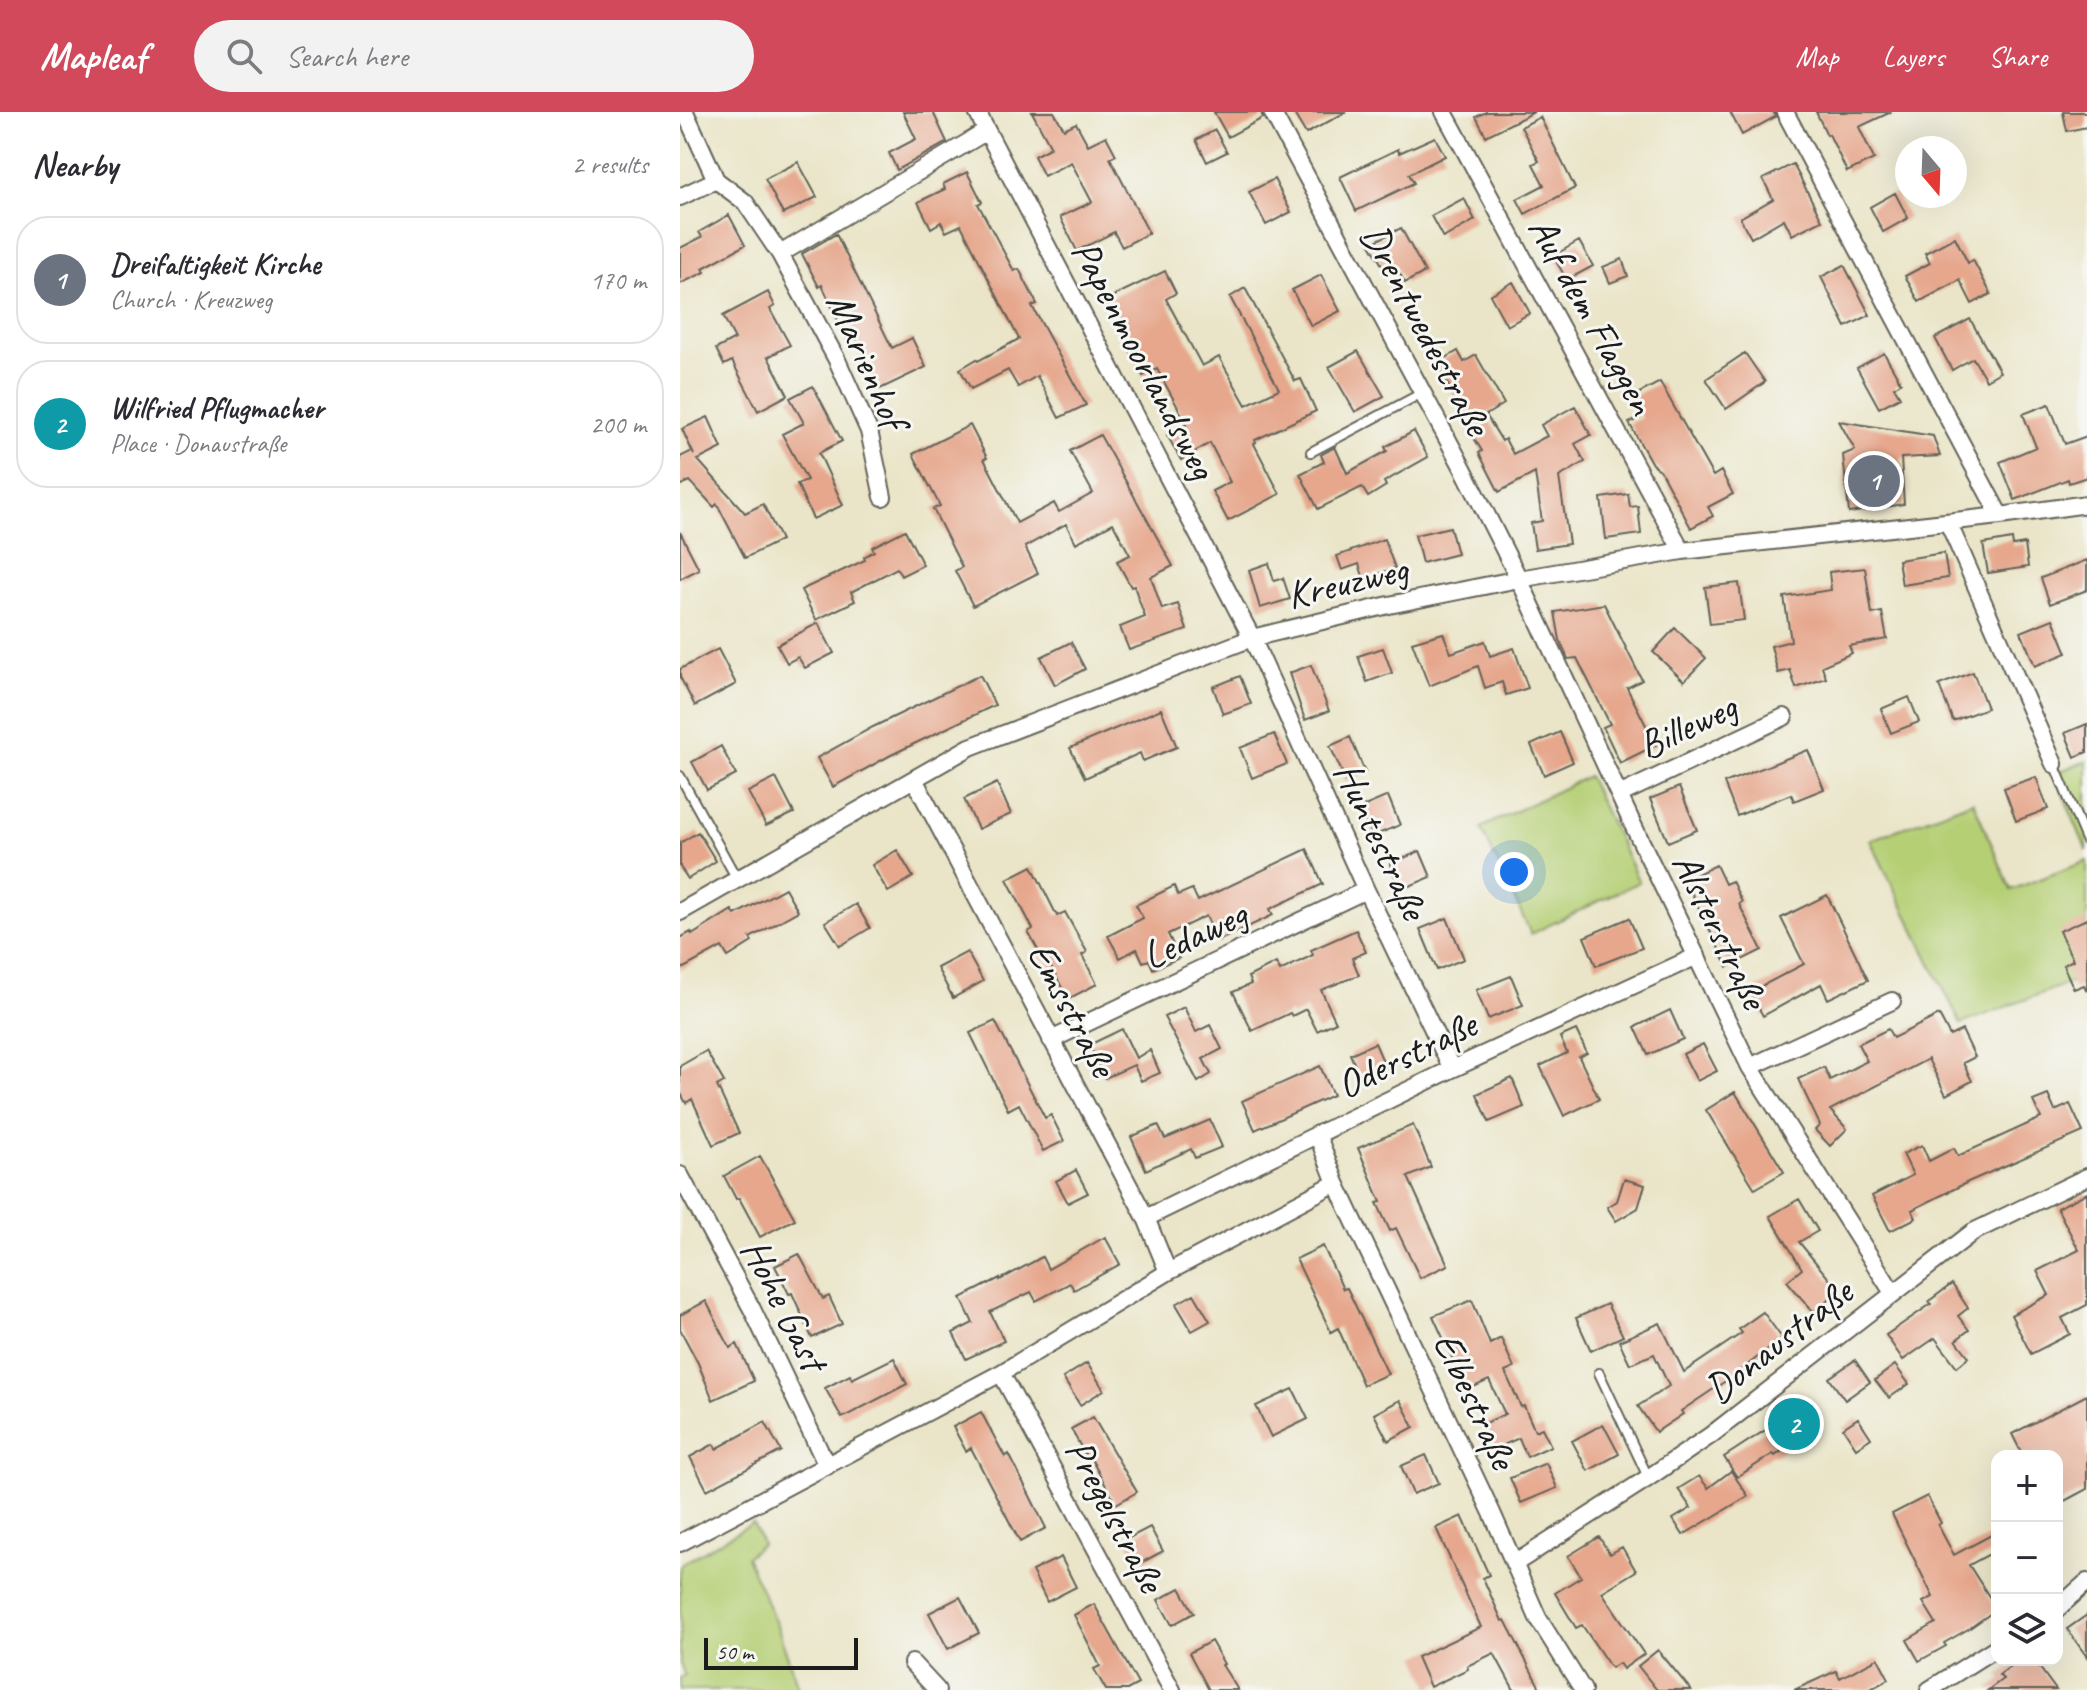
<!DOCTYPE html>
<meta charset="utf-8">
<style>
:root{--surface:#fff;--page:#f2f2f3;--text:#2b2b33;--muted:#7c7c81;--line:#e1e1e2;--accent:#d1495b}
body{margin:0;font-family:Caveat,sans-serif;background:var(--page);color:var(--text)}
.controls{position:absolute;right:24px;bottom:24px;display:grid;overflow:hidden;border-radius:16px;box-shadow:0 8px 32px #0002}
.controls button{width:72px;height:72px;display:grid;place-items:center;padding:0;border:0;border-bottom:2px solid var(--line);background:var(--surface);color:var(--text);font:40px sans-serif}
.compass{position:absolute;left:1215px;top:24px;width:72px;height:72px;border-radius:50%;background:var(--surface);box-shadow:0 8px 32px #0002;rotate:161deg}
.scale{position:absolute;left:24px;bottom:20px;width:154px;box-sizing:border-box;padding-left:8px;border:4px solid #1c1c1c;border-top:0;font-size:22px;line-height:28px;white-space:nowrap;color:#1c1c1c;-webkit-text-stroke:6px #f6f6f2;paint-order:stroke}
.you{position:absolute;left:834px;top:760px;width:28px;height:28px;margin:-20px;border:6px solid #fff;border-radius:50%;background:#1a73e8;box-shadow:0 0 0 12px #1a73e833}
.badge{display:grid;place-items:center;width:52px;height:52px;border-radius:50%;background:var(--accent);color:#fff;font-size:26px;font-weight:700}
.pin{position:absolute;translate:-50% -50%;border:4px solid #fff;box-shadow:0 2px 8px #0006}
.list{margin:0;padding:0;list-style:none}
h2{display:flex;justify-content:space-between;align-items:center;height:104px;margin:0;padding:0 32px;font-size:34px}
h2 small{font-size:26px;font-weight:400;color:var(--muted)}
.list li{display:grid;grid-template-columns:52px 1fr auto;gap:24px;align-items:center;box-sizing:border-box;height:128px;margin:0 16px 16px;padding:0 16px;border:2px solid var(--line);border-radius:32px}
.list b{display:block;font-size:30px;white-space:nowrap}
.list p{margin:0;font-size:26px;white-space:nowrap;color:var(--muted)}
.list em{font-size:26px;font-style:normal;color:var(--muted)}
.icon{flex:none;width:44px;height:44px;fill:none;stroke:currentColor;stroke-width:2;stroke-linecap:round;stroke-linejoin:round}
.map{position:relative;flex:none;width:1407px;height:1578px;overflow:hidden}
header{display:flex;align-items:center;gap:48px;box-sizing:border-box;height:112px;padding:0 40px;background:var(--accent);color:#fff}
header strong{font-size:38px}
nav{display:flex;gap:44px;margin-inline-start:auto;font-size:28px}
.search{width:560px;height:72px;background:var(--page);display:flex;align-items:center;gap:20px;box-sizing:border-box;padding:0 28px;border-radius:44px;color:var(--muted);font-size:30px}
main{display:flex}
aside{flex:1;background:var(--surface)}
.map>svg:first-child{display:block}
.green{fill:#b5cf74;stroke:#687648;stroke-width:2}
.building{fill:#e6a78d}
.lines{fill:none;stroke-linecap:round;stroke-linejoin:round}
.service-casing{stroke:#646258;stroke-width:12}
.minor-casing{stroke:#646258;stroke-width:20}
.service{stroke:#fff;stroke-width:8}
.minor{stroke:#fff;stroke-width:16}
.labels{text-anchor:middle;stroke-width:6;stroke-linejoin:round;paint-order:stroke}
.street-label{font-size:40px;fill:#1c1c1c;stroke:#f6f6f2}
</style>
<header>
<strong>Mapleaf</strong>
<div class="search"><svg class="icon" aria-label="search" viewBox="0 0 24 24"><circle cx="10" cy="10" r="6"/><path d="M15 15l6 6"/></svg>Search here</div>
<nav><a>Map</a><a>Layers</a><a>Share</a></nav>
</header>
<main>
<aside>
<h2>Nearby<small>2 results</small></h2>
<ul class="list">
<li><span class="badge" style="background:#6b7280">1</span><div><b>Dreifaltigkeit Kirche</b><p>Church · Kreuzweg</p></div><em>170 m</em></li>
<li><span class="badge" style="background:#0f9aa8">2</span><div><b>Wilfried Pflugmacher</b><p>Place · Donaustraße</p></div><em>200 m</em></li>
</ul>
</aside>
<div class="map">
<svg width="1407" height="1578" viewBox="0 0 1407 1578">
<rect width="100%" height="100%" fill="#f6f6f2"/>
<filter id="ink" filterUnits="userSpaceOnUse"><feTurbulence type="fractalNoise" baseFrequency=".0125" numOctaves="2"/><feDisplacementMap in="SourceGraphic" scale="16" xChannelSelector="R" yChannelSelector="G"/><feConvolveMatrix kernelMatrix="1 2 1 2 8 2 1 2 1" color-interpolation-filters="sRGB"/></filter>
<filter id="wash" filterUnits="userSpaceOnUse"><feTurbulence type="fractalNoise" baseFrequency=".006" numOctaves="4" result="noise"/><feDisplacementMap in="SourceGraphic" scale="32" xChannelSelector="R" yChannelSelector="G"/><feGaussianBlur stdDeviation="1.8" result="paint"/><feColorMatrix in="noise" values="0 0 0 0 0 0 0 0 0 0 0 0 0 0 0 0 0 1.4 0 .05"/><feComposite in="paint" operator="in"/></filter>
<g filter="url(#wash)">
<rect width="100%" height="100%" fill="#eae5c8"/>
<path class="green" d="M1407 649V739L1374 661Z
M908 664 959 770 851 822 801 716Z
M1293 689 1331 778 1407 749V864L1281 912 1190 728Z
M73 1411 82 1432 66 1445 97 1513 119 1578H0V1567L5 1564 0 1552V1453Z"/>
<g id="blocks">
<path class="building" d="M223 0H253L267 30 217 58 209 41 236 27Z
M352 0H374L384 17 396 11 408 33 426 24 436 43 430 46 469 121 442 135 434 120 397 139 380 105 412 90 391 50 364 64 354 44 371 35Z
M534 0H581L583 6 548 25Z
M613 0H666L626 22Z
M806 0H854L806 24 796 5Z
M1050 0H1094L1095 5 1062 23Z
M1136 0H1211L1179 15 1194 47 1167 60 1149 22 1147 23Z
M1383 0H1407V15L1387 19Z
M860 5 895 76 845 102 837 87 864 73 853 52 859 49 841 15Z
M535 18 547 40 527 50 516 28Z
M755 25 765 44 729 62 734 71 676 99 660 65 718 37 719 41Z
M118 50 137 85 103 102 85 67Z
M1113 52 1142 108 1112 123 1104 107 1071 126 1060 106 1093 87 1083 67Z
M287 60 302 90 298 92 334 159 339 157 357 192 352 194 406 293 379 306 357 264 338 275 328 258 291 277 280 257 297 247 298 249 339 227 281 113 266 120 261 110 251 116 238 90 265 77 263 72Z
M594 67 611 100 586 113 569 80Z
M1215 81 1228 106 1203 120 1190 95Z
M784 86 795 108 763 126 751 104Z
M49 103 65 133 23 156 25 160 0 172V136L22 125 19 120Z
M721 116 745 160 725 171 716 155 706 160 690 132Z
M156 122 212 236 232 226 246 255 200 277 175 225 168 229 142 173 139 175 122 142Z
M1275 125 1288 151 1293 148 1311 182 1292 192 1280 168 1239 190 1225 164 1250 151 1245 141Z
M899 129 913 154 887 168 873 144Z
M942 147 948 164 930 171 923 155Z
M1164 153 1190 203 1166 215 1141 165Z
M485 159 496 181 486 187 522 254 539 245 566 293 599 277 550 185 565 176 615 269 621 267 636 299 575 328 576 330 574 332 600 382 548 409 532 379 550 370 530 331 501 348 487 323 507 312 477 257 463 264 425 188Z
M641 163 660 199 631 214 612 178Z
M833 170 850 201 827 214 810 183Z
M88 180 95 194 90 197 110 233 88 245 108 283 78 299 52 249 44 253 36 237 55 227 43 204Z
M1290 207 1320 260 1306 268 1293 246 1272 258 1255 226Z
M678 239 704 284 675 300 649 255Z
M778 239 784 250 796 243 824 292 806 303 822 329 825 327 833 342 867 324 861 313 895 294 911 323 895 332 905 350 879 365 889 432 855 437 851 411 862 409 855 361 819 380 799 341 802 339 780 303 784 301 756 252Z
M1065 241 1085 270 1046 297 1026 267Z
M1204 241 1221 271 1214 275 1220 285 1199 296 1177 256Z
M980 270 1033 364 1041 359 1053 382 1028 395 1033 404 1011 416 980 358 972 352 949 311 961 306 950 286Z
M133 274 162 329 139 341 163 393 133 407 117 372 127 368 102 322 124 311 110 286Z
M1369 292 1385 332 1407 324V365L1389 371 1388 367 1335 388 1320 350 1356 335 1343 302Z
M28 305 42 336 18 348 65 401 83 392 101 428 65 446 37 392 34 395 10 369 0 374V345L12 339 14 343 2 317Z
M1159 309 1253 324 1260 344 1221 346 1224 392 1169 401 1163 343 1175 338Z
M290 313 307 346 304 347 337 411 374 391 379 400 413 381 390 339 420 323 493 454 471 465 482 497 498 492 507 518 449 538 440 515 465 505 454 474 451 475 437 449 450 443 433 411 396 431 386 412 345 435 358 461 293 494 275 459 282 455 253 397 260 394 233 342Z
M734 319 748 345 704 370 706 374 688 385 682 375 638 397 620 362 644 350 641 343 655 335 667 361 707 339 705 335Z
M948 382 950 395 958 394 961 422 926 427 921 386Z
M770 415 777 442 742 451 735 423Z
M225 418 243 453 221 464 217 456 171 480 175 489 136 508 121 478 185 448 184 445 194 439 192 435Z
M0 420 19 457 0 467Z
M704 427 715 456 684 467 679 452 662 458 657 444Z
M1332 427 1333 434 1345 432 1348 455 1308 461 1303 432Z
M1264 441 1268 466 1222 473 1218 448Z
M1407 448V478L1370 492 1361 466Z
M589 451 594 469 603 466 610 487 580 496 569 458Z
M1185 456 1192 502 1202 500 1207 527 1169 534 1172 541 1142 554 1146 566 1116 576 1110 558 1098 561 1091 534 1111 529 1104 485 1151 478 1149 460Z
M1059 471 1064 508 1030 512 1025 475Z
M924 492 962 568 947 576 976 633 940 651 923 615 930 612 897 546 888 547 880 528 875 500Z
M1373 507 1387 541 1355 554 1341 520Z
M138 511 154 541 125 556 118 545 107 551 97 533Z
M995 516 1026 546 1004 569 973 540Z
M763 521 771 541 805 529 810 544 834 536 848 576 826 583 822 570 805 576 798 554 749 574 732 530Z
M391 530 405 557 375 573 361 545Z
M703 536 712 561 687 570 678 544Z
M38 537 56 572 15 594 0 565V557Z
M631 553 649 599 625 608 609 561Z
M1293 560 1307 596 1273 609 1259 573Z
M300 563 315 593 211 643 153 675 137 646 193 615Z
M560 564 571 592 543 602 533 575Z
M1229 585 1239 610 1211 621 1201 597Z
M481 597 497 635 463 649 460 641 405 666 390 636Z
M1407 612V640L1395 645 1385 621Z
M880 620 893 650 864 663 851 633Z
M594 622 607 652 572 666 560 636Z
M670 625 685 660 666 669 650 634Z
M41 634 56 663 27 678 12 650Z
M1128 638 1144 677 1114 689 1111 682 1057 704 1044 671Z
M1356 665 1368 697 1336 709 1324 676Z
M96 666 114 701 86 714 68 680Z
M317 671 331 702 298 717 284 687Z
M999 675 1017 718 988 730 970 687Z
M708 684 720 713 693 724 680 696Z
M18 720 36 749 8 767 0 755V731Z
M627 737 643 772 590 797 593 803 538 829 526 804 488 822 499 846 473 857 469 848 463 850 457 837 440 846 428 824 463 806 456 793 494 774 498 783 512 777 518 789Z
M217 738 233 765 208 780 192 753Z
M740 739 751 765 720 778 710 752Z
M1036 753 1045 772 1052 769 1062 790 1059 792 1082 838 1048 855 1005 768Z
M352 754 377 804 385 800 407 840 402 843 417 872 388 887 366 846 363 847 348 820 353 817 327 767Z
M105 776 118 799 70 826 72 830 48 845 42 835 0 858V826L11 820 12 823 52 798 55 803Z
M1147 783 1188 868 1148 887 1141 872 1083 904 1070 880 1124 852 1101 806Z
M176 792 190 816 160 834 145 810Z
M767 806 784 847 757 858 740 817Z
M949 806 962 836 916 854 904 825Z
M1407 807V879L1404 873 1394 877 1383 853 1393 848 1379 819Z
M676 818 686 840 672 846 679 863 641 878 656 910 637 919 626 897 612 904 610 901 572 919 553 880 571 872 568 865 596 851 600 859 633 843 631 838Z
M287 840 303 869 273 886 257 856Z
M831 864 843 893 808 907 796 878Z
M504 895 516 920 530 913 542 937 523 947 531 962 518 970 484 905Z
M990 898 1003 927 968 943 955 915Z
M1259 903 1270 924 1282 918 1295 945 1283 951 1292 969 1266 983 1248 947 1150 998 1167 1017 1150 1034 1135 1018 1140 1013 1118 967 1144 955 1150 968 1187 949 1178 932 1208 917 1213 926Z
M315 909 365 1006 371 1003 384 1029 363 1039 339 992 328 998 290 921Z
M442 917 456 946 470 938 480 961 461 969 454 953 425 966 409 933Z
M896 918 907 941 899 945 919 987 884 1004 860 954 887 941 880 925Z
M695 931 706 956 681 967 670 942Z
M1023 932 1037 959 1017 969 1003 942Z
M26 939 44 970 37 974 59 1021 33 1033 12 987 6 991 0 980V954Z
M640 954 653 983 575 1018 562 989Z
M832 966 844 995 809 1010 797 982Z
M1055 980 1104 1060 1075 1077 1026 998Z
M1368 983 1375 999 1390 992 1403 1020 1290 1069 1232 1098 1236 1106 1210 1119 1192 1084 1233 1063 1223 1042 1242 1033 1249 1049 1274 1036 1278 1044 1361 1006 1353 989Z
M530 1008 542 1035 515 1046 511 1037 466 1058 451 1025 478 1013 485 1027Z
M733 1013 751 1055 728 1065 768 1153 740 1166 716 1116 710 1119 697 1091 701 1090 678 1036Z
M80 1044 115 1107 80 1125 59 1086 56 1087 44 1064Z
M396 1058 408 1081 388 1091 376 1069Z
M944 1067 965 1073 958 1096 936 1109 927 1095 937 1089Z
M1407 1081V1193L1382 1206 1390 1222 1351 1242 1331 1203 1369 1183 1357 1159 1399 1138 1377 1096Z
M1119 1087 1138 1119 1119 1130 1159 1179 1133 1200 1107 1169 1122 1157 1090 1104Z
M425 1125 440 1152 394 1178 390 1171 356 1189 351 1180 310 1200 324 1229 286 1247 273 1221 293 1211 281 1186 320 1166V1168L362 1145 368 1157Z
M643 1134 663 1177 667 1176 708 1262 683 1273 658 1216 651 1220 616 1147Z
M119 1142 143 1187 149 1184 162 1212 132 1226 112 1181 109 1182 95 1154Z
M1272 1172 1288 1196 1278 1204 1289 1218 1276 1228 1289 1245 1277 1255 1255 1226 1223 1248 1206 1223 1251 1192 1249 1189Z
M514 1182 530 1209 512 1219 496 1192Z
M792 1188 810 1232 821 1226 834 1256 825 1260 841 1295 844 1294 855 1319 862 1316 871 1334 847 1345 839 1326 812 1338 801 1313 825 1302 809 1268 787 1278 753 1204Z
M26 1189 50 1236 57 1232 74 1269 33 1288 18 1251 0 1217V1203Z
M927 1192 943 1224 911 1239 896 1206Z
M1083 1200 1102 1226 1056 1262 1001 1299 1003 1302 976 1320 958 1294 989 1274 974 1242 950 1252 939 1229 980 1211 1004 1260 1062 1221 1059 1217Z
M214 1246 227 1272 162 1306 145 1276 170 1263 172 1267Z
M1175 1248 1190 1270 1165 1288 1149 1266Z
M407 1251 424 1278 400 1293 383 1266Z
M1215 1253 1229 1272 1209 1286 1195 1268Z
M613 1277 628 1307 591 1325 576 1294Z
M1407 1283V1377L1377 1393V1344H1343L1332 1322Z
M720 1288 734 1315 708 1329 694 1302Z
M1120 1290 1137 1312 1095 1344 1093 1342 1057 1365 1044 1345 1093 1313 1092 1312Z
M301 1300 325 1345 329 1342 366 1416 340 1430 291 1336 286 1339 273 1315Z
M413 1305 457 1380 436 1392 410 1345 407 1346 391 1317Z
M1178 1306 1191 1326 1176 1336 1163 1316Z
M85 1310 101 1339 27 1378 10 1345 34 1332 36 1337Z
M923 1312 939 1342 908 1359 892 1329Z
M746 1343 759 1371 733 1382 721 1354Z
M866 1351 877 1376 841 1391 830 1366Z
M1051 1359 1068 1384 1003 1423 993 1407 1011 1396 998 1377 1019 1364 1028 1376Z
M1247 1384 1261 1411 1258 1413 1274 1443 1317 1420V1438L1289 1453 1317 1497 1290 1516 1264 1531 1266 1534 1239 1549 1227 1528 1256 1511 1243 1490 1253 1485 1212 1402Z
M782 1404 809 1463 803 1466 822 1509 825 1508 861 1578H834L814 1541 787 1554 788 1557 750 1575 737 1545 801 1515 756 1416Z
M470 1415 483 1439 459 1452 447 1427Z
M919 1425 930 1442 942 1435 956 1459 922 1480 964 1542 943 1557 939 1551 931 1556 902 1513 896 1516 875 1481 901 1465 888 1444Z
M381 1445 396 1475 367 1490 352 1459Z
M500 1476 514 1501 492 1513 478 1488Z
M280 1485 299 1521 268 1537 249 1501Z
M414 1492 458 1572 447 1578H426L414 1557 420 1554 394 1503Z
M1407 1503V1545L1387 1517Z
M531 1529 544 1552 542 1553 558 1578H529L509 1541Z
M978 1538 1011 1578H977L958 1554Z
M1198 1546 1209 1567 1189 1578H1114L1156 1559 1160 1566Z
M1339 1548H1354L1376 1578H1308L1323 1567 1319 1563Z"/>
</g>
</g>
<g filter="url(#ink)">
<use href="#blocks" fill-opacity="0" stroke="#646258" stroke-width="2"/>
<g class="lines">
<g class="service-casing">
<path id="service" d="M631 340 742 281
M1374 652 1407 730
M0 664 57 767
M919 1261 968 1365"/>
</g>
<g class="minor-casing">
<path id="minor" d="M5 0 36 68 65 90 100 142 157 248 189 319 203 385
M297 0 572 526 686 778 772 957
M592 0 784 358 839 467 953 713 1070 955 1213 1181
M764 0 1002 439
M1105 0 1320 404
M0 85 36 68
M100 142 307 19
M1268 410 1374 652
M234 667 466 1106 488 1160
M939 683 1104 605
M0 800 290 635 572 526 709 493 839 467 1002 439 1320 404 1407 392
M371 928 686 778
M1070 955 1212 889
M637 1022 656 1071 812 1401 858 1506 903 1578
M0 1063 72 1197 147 1354
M466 1106 772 957 1017 844
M321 1261 492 1578
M0 1431 321 1261 488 1160 656 1071
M834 1452 968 1366 1031 1323 1293 1120 1407 1065
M1377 1497 1407 1470
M232 1551 257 1578
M1249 1578 1317 1535"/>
</g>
<use href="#service" class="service"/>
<use href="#minor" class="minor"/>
</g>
</g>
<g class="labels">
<g class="street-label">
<text transform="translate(913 203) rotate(61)" y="14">Auf dem Flaggen</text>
<text transform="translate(747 217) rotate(62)" y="14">Drentwedestraße</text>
<text transform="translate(465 247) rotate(62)" y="14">Papenmoorlandsweg</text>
<text transform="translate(188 248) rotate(66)" y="14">Marienhof</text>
<text transform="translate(667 469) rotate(-13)" y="14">Kreuzweg</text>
<text transform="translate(1007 613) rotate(-25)" y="14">Billeweg</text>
<text transform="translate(702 728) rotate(65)" y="14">Huntestraße</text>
<text transform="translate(1041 818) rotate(64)" y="14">Alsterstraße</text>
<text transform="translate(514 822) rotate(-25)" y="14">Ledaweg</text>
<text transform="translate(393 897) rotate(62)" y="14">Emsstraße</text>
<text transform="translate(726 942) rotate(-26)" y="14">Oderstraße</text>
<text transform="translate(105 1192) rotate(63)" y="14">Hohe Gast</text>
<text transform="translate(1098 1228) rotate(-38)" y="14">Donaustraße</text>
<text transform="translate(796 1288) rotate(65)" y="14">Elbestraße</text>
<text transform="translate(436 1403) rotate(62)" y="14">Pregelstraße</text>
</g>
</g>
</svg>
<div class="controls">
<button>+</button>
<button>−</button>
<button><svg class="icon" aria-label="layers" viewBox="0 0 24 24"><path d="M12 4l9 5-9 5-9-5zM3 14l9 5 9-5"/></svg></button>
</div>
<svg class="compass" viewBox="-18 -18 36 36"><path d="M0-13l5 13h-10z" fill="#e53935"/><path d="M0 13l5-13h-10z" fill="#7c7c81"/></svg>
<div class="scale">50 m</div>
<div class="you"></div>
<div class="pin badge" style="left:1194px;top:369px;background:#6b7280">1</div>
<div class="pin badge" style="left:1114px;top:1312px;background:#0f9aa8">2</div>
</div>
</main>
